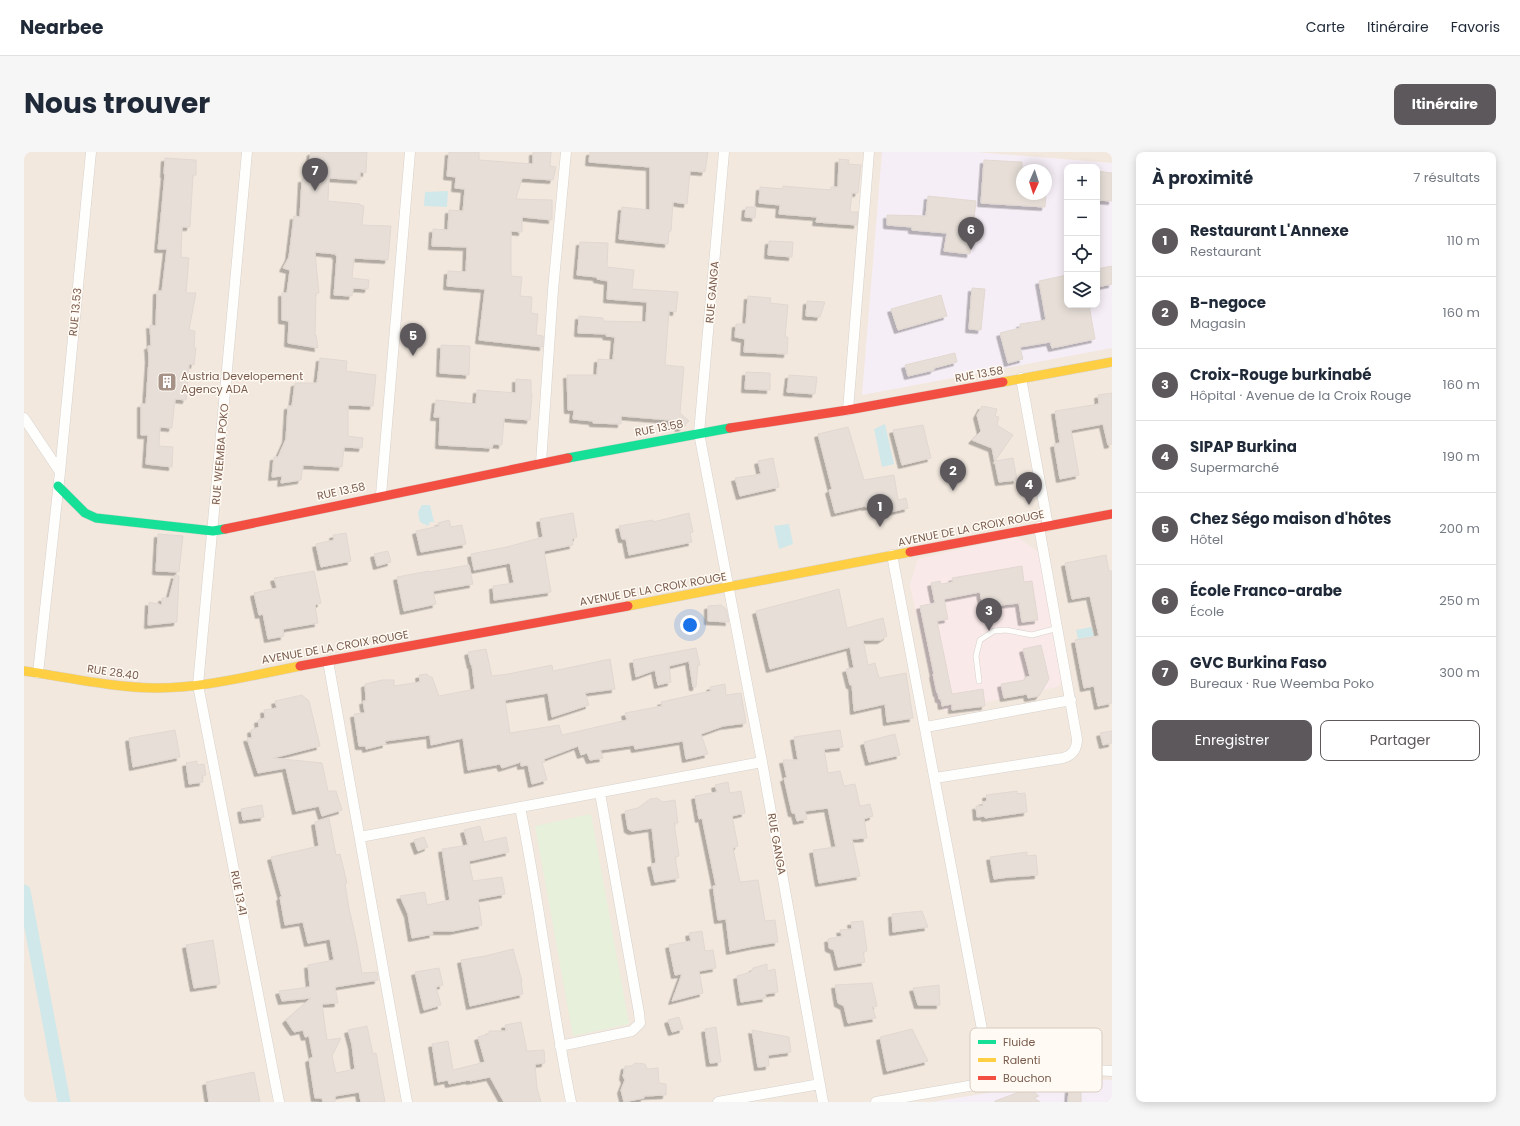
<!DOCTYPE html>
<html lang="fr">
<meta charset="utf-8">
<style>
:root{--surface:#fff;--page:#f6f6f7;--text:#1f2937;--muted:#747a83;--line:#e0e1e3;--accent:#5c585b}
body{margin:0;font-family:Poppins,sans-serif;background:var(--page);color:var(--text)}
.controls{position:absolute;right:12px;top:12px;display:grid;overflow:hidden;border-radius:8px;box-shadow:0 2px 10px #0003}
.controls button{width:36px;height:36px;display:grid;place-items:center;padding:0;border:0;border-bottom:1px solid var(--line);background:var(--surface);color:var(--text);font:20px sans-serif}
.compass{position:absolute;left:992px;top:12px;width:36px;height:36px;border-radius:50%;background:var(--surface);box-shadow:0 2px 10px #0003;rotate:183deg}
.you{position:absolute;left:666px;top:473px;width:14px;height:14px;margin:-10px;border:3px solid #fff;border-radius:50%;background:#1a73e8;box-shadow:0 0 0 6px #1a73e833}
.badge{display:grid;place-items:center;width:26px;height:26px;border-radius:50%;background:var(--accent);color:#fff;font-size:13px;font-weight:700}
.pin{position:absolute;translate:-50% -33px;filter:drop-shadow(0 1px 2px #0008)}
.pin::after{content:'';position:absolute;top:21px;width:14px;height:12px;background:inherit;clip-path:polygon(0 0,100% 0,50% 100%)}
.list{margin:0;padding:0;list-style:none}
h2{display:flex;justify-content:space-between;align-items:center;height:52px;margin:0;padding:0 16px;font-size:17px}
h2 small{font-size:13px;font-weight:400;color:var(--muted)}
.list li{display:grid;grid-template-columns:26px 1fr auto;gap:12px;align-items:center;box-sizing:border-box;height:72px;padding:0 16px;border-top:1px solid var(--line)}
.list b{display:block;font-size:15px;white-space:nowrap}
.list p{margin:0;font-size:13px;white-space:nowrap;color:var(--muted)}
.list em{font-size:13px;font-style:normal;color:var(--muted)}
.actions{display:flex;gap:8px;padding:12px 16px}
.actions a{flex:1;padding:9px 0;border:1px solid var(--accent);border-radius:8px;text-align:center;font-size:14px;color:var(--accent)}
.actions .main{background:var(--accent);color:#fff}
.icon{flex:none;width:22px;height:22px;fill:none;stroke:currentColor;stroke-width:2;stroke-linecap:round;stroke-linejoin:round}
.map{position:relative;flex:none;width:1088px;height:950px;overflow:hidden;border-radius:8px}
header{display:flex;align-items:center;gap:24px;box-sizing:border-box;height:56px;padding:0 20px;background:var(--surface);border-bottom:1px solid var(--line)}
header strong{font-size:19px}
nav{display:flex;gap:22px;margin-inline-start:auto;font-size:14px}
.intro{display:flex;align-items:center;justify-content:space-between;box-sizing:border-box;height:96px;padding:0 24px}
h1{margin:0;font-size:28px}
.button{padding:10px 18px;border-radius:8px;background:var(--accent);color:#fff;font-size:14px;font-weight:700}
main{display:flex;gap:24px;padding:0 24px}
aside{flex:1;background:var(--surface);border-radius:8px;box-shadow:0 2px 10px #0003}
.map>svg:first-child{display:block}
.residential{fill:#f2e8de;fill-rule:evenodd}
.education{fill:#f6eef6;fill-rule:evenodd}
.medical{fill:#fae9e9}
.green{fill:#e7f0db}
.water{fill:#d0e8ea}
.lines{fill:none;stroke-linecap:round;stroke-linejoin:round}
.canal{stroke:#d0e8ea;stroke-width:13}
.building{fill:#e6ded7;stroke:#e2d8d2;filter:url(#shadow)}
.lane-casing{stroke:#d7d1cb;stroke-width:6}
.street-casing{stroke:#d7d1cb;stroke-width:11}
.fast-casing{stroke:#d9d2cb;stroke-width:10}
.slow-casing{stroke:#d9d2cb;stroke-width:10}
.jam-casing{stroke:#d9d2cb;stroke-width:10}
.lane{stroke:#fefefd;stroke-width:5}
.street{stroke:#fefefd;stroke-width:10}
.fast{stroke:#16e098;stroke-width:9}
.slow{stroke:#ffcf43;stroke-width:9}
.jam{stroke:#f24e42;stroke-width:9}
.labels{text-anchor:middle;stroke-width:3;stroke-linejoin:round;paint-order:stroke}
.street-label{font-size:11px;fill:#7a5c4d;stroke:#fffaf3}
.poi-label{font-size:11px;fill:#7a5c4d;stroke:#fffaf3;text-anchor:start}
.key{fill:#fffaf3;stroke:#d7cbc1;stroke-width:1}
.key-label{font-size:11px;fill:#7a5c4d}
</style>
<header>
<strong>Nearbee</strong>
<nav><a>Carte</a><a>Itinéraire</a><a>Favoris</a></nav>
</header>
<div class="intro"><h1>Nous trouver</h1><a class="button">Itinéraire</a></div>
<main>
<div class="map">
<svg width="1088" height="950" viewBox="0 0 1088 950">
<defs>
<filter id="shadow"><feDropShadow dx="-3.5" dy="3.5" stdDeviation="0" flood-color="#0004"/></filter>
</defs>
<rect width="100%" height="100%" fill="#f9f5f0"/>
<path class="residential" d="M0 0H1088V950H0ZM1043 15H1073V153H1043ZM998 18H1022V42H998Z"/>
<path class="education" d="M858 0H952L1088 11V196L838 243ZM1043 15H1073V153H1043ZM998 18H1022V42H998Z
M1055 926 1088 928V950H908Z"/>
<path class="medical" d="M992 384 1020 404 1043 525 1033 535 921 559 912 551 886 433 894 407Z"/>
<path class="green" d="M567 662 605 872 549 884 511 674Z"/>
<path class="water" d="M424 39 423 55 400 54 401 40Z
M861 272 870 312 858 315 850 277Z
M398 353H406L410 370H406L404 374 396 370 394 360Z
M765 372 769 392 755 397 750 374Z
M1067 475 1070 484 1054 487 1052 478Z"/>
<g class="lines">
<path class="canal" d="M0 739 40 950"/>
</g>
<path class="building" d="M287 0H343L342 21 336 20V28L305 26 304 49 336 52V53L340 54 338 73 367 74 364 108 330 106 328 126 345 128 344 137 329 136 328 144 310 143 313 104H312V102L291 100 295 141H292L291 183H292L294 196 264 191 265 169 258 168V141H263L266 118 259 116 265 105 270 64 276 65 278 27H283Z
M425 0H455V8L509 12V0H527L526 14 532 15 529 28 498 26 492 47 528 48V68L498 65V80L487 79V124L498 125 496 144 508 145 507 161 514 162 512 183 519 184V195L455 188 461 137 423 134 424 119 442 120 443 95 408 94 409 77 424 78 425 58 439 59 441 37 431 36 432 25 423 24Z
M566 0H684L681 20 666 19 663 52 649 50 647 79H645L644 92 595 87 598 55 626 58V15L565 10Z
M141 6 172 8V23H169L166 75H158L157 105 165 106 162 141H172L165 178 171 179 170 196H172L170 213 165 212 162 248 151 247 148 276 136 275 135 294 149 295 148 315 122 312 124 283H117V252H122L125 207 124 194H127L126 173 132 174 133 139H138L143 97H134L141 22H140Z
M815 7 825 8 824 12 837 13 834 41H828L826 60H834L833 73 792 70 793 65 755 62 756 53 735 51 736 35 759 37V34L807 38V35H814Z
M960 8 998 10V42H1022L1021 55 957 51Z
M1073 19 1088 21V49L1073 48Z
M904 44 952 49 946 102 920 99 923 81 888 78V75L863 73V63L902 64Z
M722 55H732L731 66 721 65Z
M745 89 769 90 768 105 744 103Z
M556 90 584 91 583 115 610 118 608 137 654 140 652 160 645 159 641 213 660 215 656 261 665 269 659 275 655 276 646 268 597 264V272L569 271V269L549 267 550 258H544L543 223H573L574 207 589 208 591 185 582 184 583 182 554 181 555 164 579 166V169L622 170 623 150 583 147 584 129 573 127V125L553 123Z
M1088 114V132L1073 135V117Z
M1043 123V157L1065 153 1071 187 1028 196 1026 190 996 195 999 207 984 211 976 181 996 176V172L1022 168 1015 129Z
M948 136 961 137 957 178 945 177Z
M917 143 923 164 874 178 867 157Z
M724 144 747 146 746 151 764 153 761 185H764L763 202 720 200 721 187 711 185 712 172H722Z
M783 149 801 150 796 165 782 164Z
M417 193 446 194 445 223 416 221Z
M931 201 933 210 910 216V218L884 224 881 213Z
M296 206 323 209 322 219 352 223 349 254 324 253V284L339 286 338 296 320 295 318 315 279 313 277 328 257 331 258 324 248 325 250 305H254L262 287 264 254H268L271 231H293Z
M722 220 746 221V238L721 237Z
M765 223 793 225 791 242 763 240Z
M492 227 507 228V242H508L506 268 480 266 478 293 469 292 468 296 415 293 416 265H410L412 248 452 252 453 238 492 241Z
M1088 241V292L1084 293 1079 272 1047 278 1055 323 1036 327 1030 292 1036 291 1031 259 1075 252 1074 243Z
M958 254 973 257 971 264 975 265 973 273 989 283 971 309 989 306 993 328 975 330 968 296 948 288 957 279 953 263Z
M899 273 907 306 878 313 869 278Z
M824 275 840 328 870 323 874 348 882 346 884 356 862 361 860 351 841 355V354L811 361 805 338 808 337 794 282Z
M749 306 755 335 716 344 711 326 737 322 734 309Z
M549 361 553 385 548 387 549 393 520 399 527 440 470 448 469 434 490 431 486 411 450 418 447 402 483 395 519 385 516 367Z
M665 361 669 380 666 381 668 390 605 403 602 387H598L595 374 629 368V370Z
M425 368 427 375 438 373 442 392 397 400 392 379 415 374 414 371Z
M322 381 327 409 297 415 292 392 310 388 309 383Z
M134 382 159 384 155 420 132 419Z
M364 399 367 410 353 414 350 402Z
M1082 403 1085 419H1088V551L1074 554 1070 534 1060 536 1051 488 1075 484 1066 444 1048 447 1041 411Z
M445 413 449 432 409 439 412 452 380 459 373 425 405 419V420Z
M998 414 1000 430 1008 429 1014 468 998 470 995 451 959 455 956 440 920 447 924 467 913 469 928 542 959 537 961 554 928 558V552L918 554 917 547H915L914 541H913L909 522H910L896 454 911 451 907 431 916 429 917 432 929 430 928 426Z
M290 419 297 451 291 453 294 471 259 477 260 484 244 487 239 462 235 463 230 441 253 436 250 426Z
M151 423 155 424 153 470 124 473 125 450 138 453V446H145Z
M815 437 823 476 859 466 863 484 857 488H839L844 513 851 511 855 526 882 521 889 566 863 570 861 552 830 559 828 533H826L822 517 830 516 826 495 746 517 732 459Z
M697 453 702 457 705 470 684 469V454Z
M1017 493 1025 527 1015 544 1004 546 1003 542 980 546 977 532 1001 528 1000 526 1006 524 999 497Z
M672 496 676 513H674L672 535H669L665 509 645 514 647 530 634 533 631 518 612 525 609 508Z
M462 497 468 524 484 522 528 513 529 519 586 507 591 537 561 541 565 553 528 565 524 541 481 548 486 581 535 573 538 583 603 568 601 561 638 554 637 550 687 539 686 535 701 532 702 543 717 541 722 571 699 574 677 582 684 602 662 607 659 589 611 597 610 593 576 598 579 606 566 608 563 601 557 603 554 594 520 607 521 610H518L523 628 508 632 504 613 497 614V610L478 616 476 612 444 618 439 586 407 593 406 583 361 589 362 592 342 597V594H335L330 562 341 561 339 549H342L341 532 358 528H370V534L396 530 395 523 403 522 406 525H408L415 544 451 537 448 513H447L444 500Z
M278 543 285 549 296 594 249 606 298 611 304 639H312L318 658 298 664 295 654 272 659 262 616 234 621 223 586H228L227 578 235 575 234 568 241 566 240 558 253 556 251 549Z
M151 578 156 605 109 615 105 586Z
M816 578 819 595 800 597 804 621 816 619 820 634 831 632 836 654 846 652 849 664 840 667 843 686 828 687 836 724 795 731 789 698 812 695 804 656 781 659 783 667 773 669 771 661H768L760 626H763L759 608H774L770 585Z
M1088 579V591L1079 593 1076 581Z
M871 582 876 603 845 610 840 590Z
M173 609V613L180 612 182 623 178 624 179 630 165 632 162 611Z
M704 630 706 641 717 639 721 661 708 664 714 694 709 696 716 730 734 728 741 769 751 768 754 790 729 794 706 799 702 767 694 768 689 734H692L678 666 675 667 671 644 693 640 691 633Z
M993 639V642L1001 641 1003 660 961 666V664L953 665 952 654H959L958 650 963 649 962 643Z
M633 646 639 650 651 648 654 671H650L655 704 651 705 655 726 631 730 627 712 632 711 628 676 608 679 604 677 601 659 614 656 626 647Z
M238 653 240 665 219 668 217 657Z
M305 666 312 703 316 702 323 731H321L325 756 333 792 338 821 353 820 354 828 311 835 314 851 298 852 303 888 317 886 308 904 312 921 331 917 328 893 324 878 343 874 349 902 352 901 361 950H337L335 940 311 944V950H299L298 946H291L285 907 289 905 285 884 281 885 279 878 270 880 262 868 287 846 258 849 255 839 286 835 284 813 310 808 306 787 284 791 279 770 261 773 256 745H258L247 705 295 694 291 670Z
M456 674 460 690 482 685 485 700 445 709 449 729 478 725 481 742 454 747 458 773 429 779H408L409 782 388 786 384 762 376 744 401 740 403 753 426 748 418 697 444 693 440 678Z
M400 685 404 695 394 699 390 688Z
M1003 700V704L1012 703 1014 723 985 725 970 727 966 705Z
M898 759 904 775 869 780 868 762Z
M839 769 843 799 839 800 841 810 814 815 810 798 805 796 804 787 818 784 816 778 828 777 827 770Z
M678 779 681 799 689 798 692 816 675 819 679 841 648 849 658 822 651 823 645 793 667 789 665 781Z
M189 788 196 832 170 836 162 793Z
M489 797 498 829H497L499 842 446 854 437 808 461 804Z
M743 812V819L751 817 754 840 741 842 742 846 717 850 713 824 727 820 729 816Z
M415 816 419 833 412 835 417 853 400 858 391 820Z
M848 831 853 854 848 855 852 866 824 871 820 854 814 851 811 833Z
M915 833 916 853H894L889 836Z
M655 865 659 877 648 880 644 868Z
M497 870 503 899 520 898 521 911 511 912 513 936 517 950H480L466 925 446 929 445 928 425 932 424 928 414 930 408 892 424 889 429 918 461 910 454 885 465 882V879H482L481 873Z
M692 875 697 910 686 911 681 877Z
M888 877 904 909 863 919 856 885Z
M728 878 765 885 767 900 744 903 745 914 734 915Z
M611 911 621 912 623 917 634 916 635 931 642 932V943L620 944V946L600 950 597 938 601 928 599 924 601 914H608Z
M230 920 236 950H185L182 930Z
M1006 937 1015 944 1010 946 1016 950H971V949L998 939 1000 941Z
M1045 937H1057V950H1044Z"/>
<g class="lines">
<g class="lane-casing">
<path id="lane" d="M955 529 952 504 956 488 970 479 982 478 1008 483 1034 476"/>
</g>
<g class="street-casing">
<path id="street" d="M223 0 174 533 255 950
M700 0 675 281 738 610 799 950
M997 226 1024 374
M824 258 845 0
M0 266 36 320 14 521
M517 311 529 138 542 0
M36 320 67 0
M357 343 386 0
M868 403 968 930
M304 509 383 950
M902 575 1047 548
M911 626 1039 606C1049 603 1053 597 1053 587L1015 375
M496 655C516 753 527 852 547 950
M336 685 738 610
M536 894 608 879 616 871 615 861 576 641
M694 950 796 932
M852 950 968 930 1012 921 1048 917 1088 919"/>
</g>
<g class="fast-casing">
<path id="fast" d="M544 306 706 276
M34 334 61 361 72 366 189 379 201 377"/>
</g>
<g class="slow-casing">
<path id="slow" d="M979 230 1088 210
M604 454 886 400
M0 519C42 525 91 536 133 536 181 536 229 523 276 514"/>
</g>
<g class="jam-casing">
<path id="jam" d="M706 276 824 258 979 230
M201 377 544 306
M886 400 1088 362
M276 514 604 454"/>
</g>
<use href="#lane" class="lane"/>
<use href="#street" class="street"/>
<use href="#fast" class="fast"/>
<use href="#slow" class="slow"/>
<use href="#jam" class="jam"/>
</g>
<defs>
<g id="building-square" transform="scale(1)"><rect x="-9" y="-9" width="18" height="18" rx="4" fill="#a69286" stroke="#fffaf3"/><path d="M-4-6H4V6H1V3H-1V6H-4ZM-2.5-4.3h1.7v1.8h-1.7ZM.8-4.3h1.7v1.8H.8ZM-2.5-1h1.7V.8h-1.7ZM.8-1h1.7V.8H.8Z" fill="#fff"/></g>
</defs>
<g fill-rule="evenodd">
<use href="#building-square" x="143" y="230"/>
</g>
<g class="labels">
<g class="street-label">
<text transform="translate(688 140) rotate(-85)" y="4">RUE GANGA</text>
<text transform="translate(51 160) rotate(-84)" y="4">RUE 13.53</text>
<text transform="translate(955 222) rotate(-10)" y="4">RUE 13.58</text>
<text transform="translate(635 276) rotate(-11)" y="4">RUE 13.58</text>
<text transform="translate(196 302) rotate(-85)" y="4">RUE WEEMBA POKO</text>
<text transform="translate(317 339) rotate(-12)" y="4">RUE 13.58</text>
<text transform="translate(947 376) rotate(-11)" y="4">AVENUE DE LA CROIX ROUGE</text>
<text transform="translate(629 437) rotate(-10)" y="4">AVENUE DE LA CROIX ROUGE</text>
<text transform="translate(311 495) rotate(-10)" y="4">AVENUE DE LA CROIX ROUGE</text>
<text transform="translate(89 520) rotate(8)" y="4">RUE 28.40</text>
<text transform="translate(753 692) rotate(80)" y="4">RUE GANGA</text>
<text transform="translate(215 741) rotate(79)" y="4">RUE 13.41</text>
</g>
<g class="poi-label">
<text x="157" y="228">Austria Developement<tspan x="157" dy="13">Agency ADA</tspan></text>
</g>
</g>
<rect x="946" y="876" width="132" height="64" rx="6" class="key"/>
<rect x="954" y="888" width="18" height="4" fill="#16e098"/>
<rect x="954" y="906" width="18" height="4" fill="#ffcf43"/>
<rect x="954" y="924" width="18" height="4" fill="#f24e42"/>
<g class="key-label">
<text x="979" y="894">Fluide</text>
<text x="979" y="912">Ralenti</text>
<text x="979" y="930">Bouchon</text>
</g>
</svg>
<div class="controls">
<button>+</button>
<button>−</button>
<button><svg class="icon" aria-label="locate" viewBox="0 0 24 24"><circle cx="12" cy="12" r="6"/><path d="M12 2v4M12 18v4M2 12h4M18 12h4"/></svg></button>
<button><svg class="icon" aria-label="layers" viewBox="0 0 24 24"><path d="M12 4l9 5-9 5-9-5zM3 14l9 5 9-5"/></svg></button>
</div>
<svg class="compass" viewBox="-18 -18 36 36"><path d="M0-13l5 13h-10z" fill="#e53935"/><path d="M0 13l5-13h-10z" fill="#747a83"/></svg>
<div class="you"></div>
<div class="pin badge" style="left:856px;top:375px">1</div>
<div class="pin badge" style="left:929px;top:339px">2</div>
<div class="pin badge" style="left:965px;top:479px">3</div>
<div class="pin badge" style="left:1005px;top:353px">4</div>
<div class="pin badge" style="left:389px;top:204px">5</div>
<div class="pin badge" style="left:947px;top:98px">6</div>
<div class="pin badge" style="left:291px;top:39px">7</div>
</div>
<aside>
<h2>À proximité<small>7 résultats</small></h2>
<ul class="list">
<li><span class="badge">1</span><div><b>Restaurant L'Annexe</b><p>Restaurant</p></div><em>110 m</em></li>
<li><span class="badge">2</span><div><b>B-negoce</b><p>Magasin</p></div><em>160 m</em></li>
<li><span class="badge">3</span><div><b>Croix-Rouge burkinabé</b><p>Hôpital · Avenue de la Croix Rouge</p></div><em>160 m</em></li>
<li><span class="badge">4</span><div><b>SIPAP Burkina</b><p>Supermarché</p></div><em>190 m</em></li>
<li><span class="badge">5</span><div><b>Chez Ségo maison d'hôtes</b><p>Hôtel</p></div><em>200 m</em></li>
<li><span class="badge">6</span><div><b>École Franco-arabe</b><p>École</p></div><em>250 m</em></li>
<li><span class="badge">7</span><div><b>GVC Burkina Faso</b><p>Bureaux · Rue Weemba Poko</p></div><em>300 m</em></li>
</ul>
<div class="actions"><a class="main">Enregistrer</a><a>Partager</a></div>
</aside>
</main>
